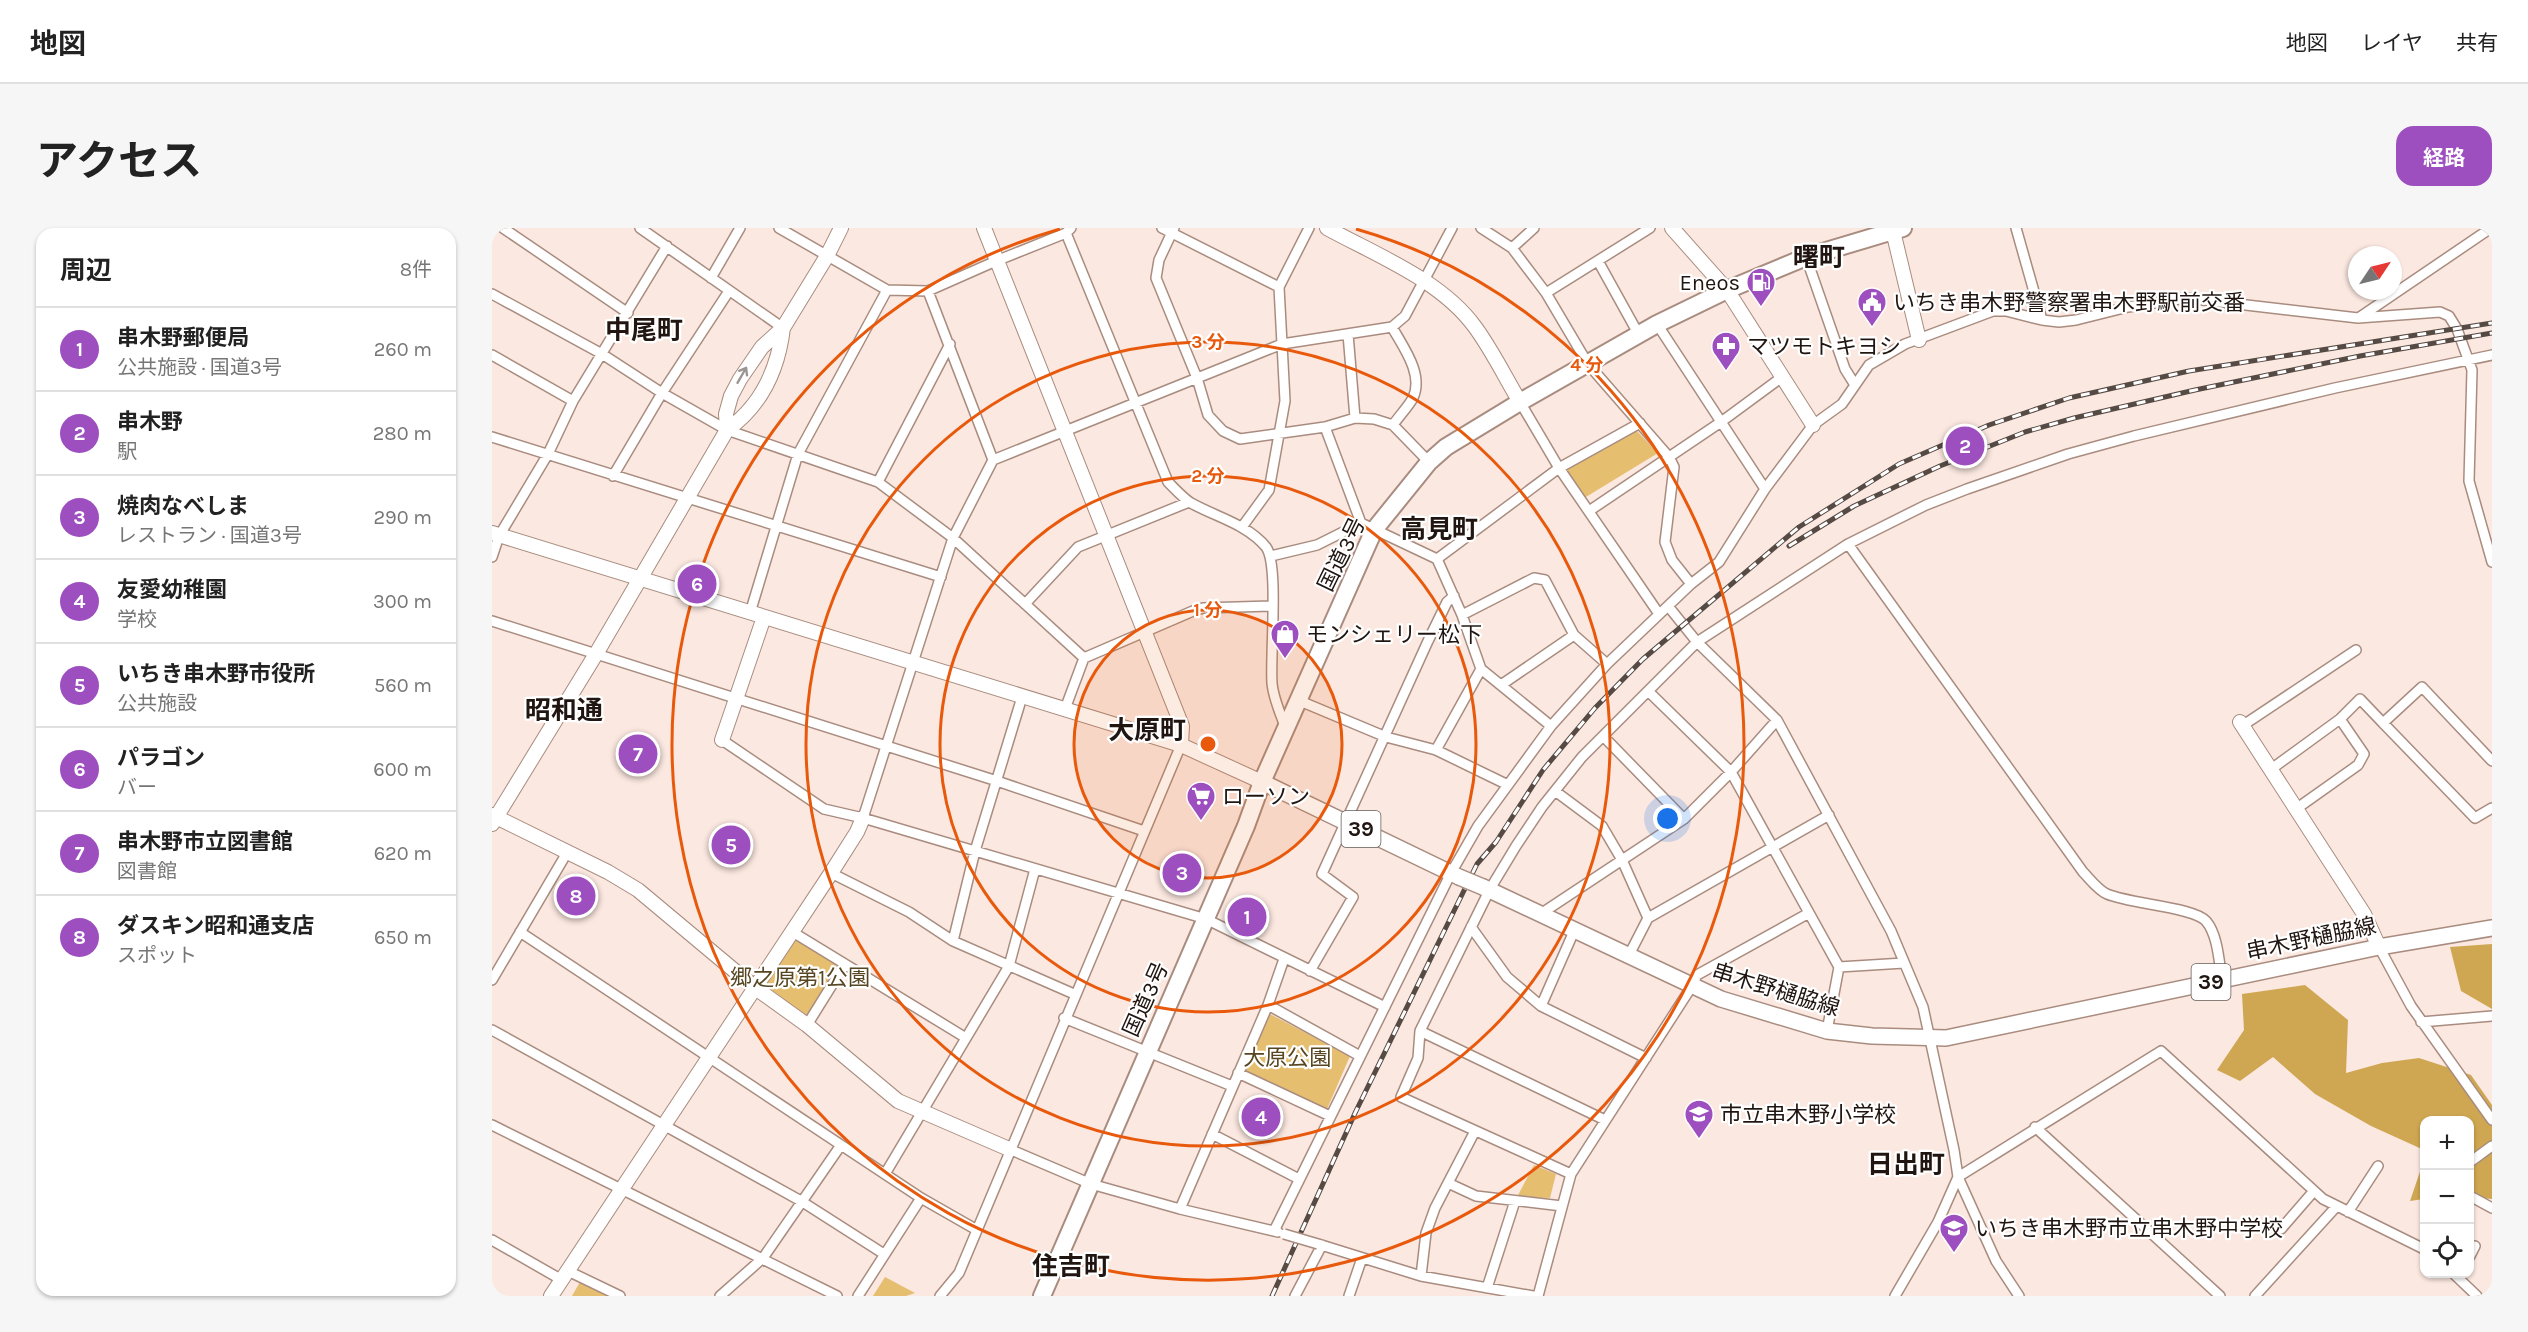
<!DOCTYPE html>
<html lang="ja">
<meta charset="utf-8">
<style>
:root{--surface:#fff;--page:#f6f6f6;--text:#222;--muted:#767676;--line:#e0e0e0;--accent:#9d4fc0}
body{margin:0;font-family:Karla,"Noto Sans JP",sans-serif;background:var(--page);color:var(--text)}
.controls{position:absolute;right:18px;bottom:18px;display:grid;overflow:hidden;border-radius:12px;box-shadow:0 2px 4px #0004}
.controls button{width:54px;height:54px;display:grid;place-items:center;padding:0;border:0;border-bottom:2px solid var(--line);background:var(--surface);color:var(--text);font:30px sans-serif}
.compass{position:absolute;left:1856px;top:18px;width:54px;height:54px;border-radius:50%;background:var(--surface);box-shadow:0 2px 4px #0004;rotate:55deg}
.you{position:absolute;left:1176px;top:591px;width:21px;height:21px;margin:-15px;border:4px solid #fff;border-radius:50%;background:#1a73e8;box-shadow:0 0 0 9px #1a73e833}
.badge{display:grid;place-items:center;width:39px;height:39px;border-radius:50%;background:var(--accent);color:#fff;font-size:20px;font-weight:700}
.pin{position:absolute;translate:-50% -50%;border:3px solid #fff;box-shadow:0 2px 6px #0006}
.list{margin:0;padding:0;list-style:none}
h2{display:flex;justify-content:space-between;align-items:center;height:78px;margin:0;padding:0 24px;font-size:26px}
h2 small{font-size:20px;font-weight:400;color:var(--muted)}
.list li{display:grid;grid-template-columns:39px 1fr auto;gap:18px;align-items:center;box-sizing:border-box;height:84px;padding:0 24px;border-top:2px solid var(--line)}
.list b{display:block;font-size:22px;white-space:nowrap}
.list p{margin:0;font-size:20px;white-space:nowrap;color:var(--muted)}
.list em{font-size:20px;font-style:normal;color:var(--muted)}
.icon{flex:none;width:33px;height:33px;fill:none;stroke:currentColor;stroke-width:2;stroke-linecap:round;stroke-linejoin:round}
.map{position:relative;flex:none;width:2000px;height:1068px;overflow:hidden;border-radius:18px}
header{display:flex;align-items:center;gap:36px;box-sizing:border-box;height:84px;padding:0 30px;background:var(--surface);border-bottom:2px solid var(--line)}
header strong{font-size:28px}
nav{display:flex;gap:33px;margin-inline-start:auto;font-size:21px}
.intro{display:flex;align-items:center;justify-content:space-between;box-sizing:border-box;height:144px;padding:0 36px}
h1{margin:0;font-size:42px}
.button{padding:15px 27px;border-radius:18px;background:var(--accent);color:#fff;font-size:21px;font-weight:700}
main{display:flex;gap:36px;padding:0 36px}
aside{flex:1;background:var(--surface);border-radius:18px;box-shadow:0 2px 4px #0004}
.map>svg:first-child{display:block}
.green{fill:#e5be6f}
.forest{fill:#cfa752}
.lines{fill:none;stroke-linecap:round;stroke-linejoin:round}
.street-casing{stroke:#a98c7f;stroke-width:12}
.secondary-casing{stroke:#a98c7f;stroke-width:16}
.primary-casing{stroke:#a98c7f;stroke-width:18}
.highway-casing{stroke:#a98c7f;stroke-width:20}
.street{stroke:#fff;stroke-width:9}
.secondary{stroke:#fff;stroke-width:14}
.primary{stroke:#fff;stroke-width:15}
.highway{stroke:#fff;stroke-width:16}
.rail-casing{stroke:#564a44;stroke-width:5}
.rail{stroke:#fff;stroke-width:3;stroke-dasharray:9;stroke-linecap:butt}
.street-bridge-casing{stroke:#a98c7f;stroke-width:12;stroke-linecap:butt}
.primary-bridge-casing{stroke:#a98c7f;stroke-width:18;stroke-linecap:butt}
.street-bridge{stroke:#fff;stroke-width:9}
.primary-bridge{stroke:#fff;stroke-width:15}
.oneway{stroke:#9b9693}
.ring{fill:none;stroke:#e8590c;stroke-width:3}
.labels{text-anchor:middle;stroke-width:4.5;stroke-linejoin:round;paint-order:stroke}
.shield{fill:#fff;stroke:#635b58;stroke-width:1.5}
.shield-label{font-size:21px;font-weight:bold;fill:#201510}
.poi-label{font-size:22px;fill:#201510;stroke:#fff;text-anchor:start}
.street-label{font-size:22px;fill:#201510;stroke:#fff}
.park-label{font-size:22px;fill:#574622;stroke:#fff}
.quarter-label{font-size:26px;font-weight:bold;fill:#201510;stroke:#fff}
.centre{fill:#e8590c;stroke:#fff;stroke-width:3}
.ring-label{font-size:18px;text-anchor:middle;font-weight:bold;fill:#e8590c;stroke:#fff;stroke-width:4.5;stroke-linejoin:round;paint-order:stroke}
</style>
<header>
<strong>地図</strong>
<nav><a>地図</a><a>レイヤ</a><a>共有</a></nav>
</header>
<div class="intro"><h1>アクセス</h1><a class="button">経路</a></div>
<main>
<aside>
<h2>周辺<small>8件</small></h2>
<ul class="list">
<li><span class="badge">1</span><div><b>串木野郵便局</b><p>公共施設 · 国道3号</p></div><em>260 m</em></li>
<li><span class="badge">2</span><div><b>串木野</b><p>駅</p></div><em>280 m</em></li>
<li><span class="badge">3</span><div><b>焼肉なべしま</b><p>レストラン · 国道3号</p></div><em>290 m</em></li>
<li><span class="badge">4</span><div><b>友愛幼稚園</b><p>学校</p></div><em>300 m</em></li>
<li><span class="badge">5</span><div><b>いちき串木野市役所</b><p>公共施設</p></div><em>560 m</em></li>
<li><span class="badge">6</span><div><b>パラゴン</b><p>バー</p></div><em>600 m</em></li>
<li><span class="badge">7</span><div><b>串木野市立図書館</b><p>図書館</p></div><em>620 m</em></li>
<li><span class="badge">8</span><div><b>ダスキン昭和通支店</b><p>スポット</p></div><em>650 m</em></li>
</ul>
</aside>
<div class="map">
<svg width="2000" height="1068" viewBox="0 0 2000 1068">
<rect width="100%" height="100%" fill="#fbe8e0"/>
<path class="green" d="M1140 198 1166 225 1089 272 1071 248 1080 231Z
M306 712 343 735 345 741 317 787 312 788 275 759 276 750 300 713Z
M776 785 858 828 835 881 752 843Z
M1042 937 1064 946 1058 970 1025 969Z
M93 1045 132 1068H80Z
M393 1049 423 1065 414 1068H381Z"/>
<path class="forest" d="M2000 716V781L1969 763 1958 719Z
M1813 757 1856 792 1854 845 1890 835 1927 830 1979 847 2000 877V971L1978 969V892H1932V922L1879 898 1823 866 1781 829 1748 853 1725 842 1752 802 1750 766Z
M1932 932V971L1918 973Z"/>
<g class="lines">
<g class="street-casing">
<path id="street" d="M11 0 136 85
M148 0 291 100
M287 0 395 62 436 63 504 33 574 5 579 0
M670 0 787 59
M682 0 667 32 664 50 705 150 716 187 731 203 748 211 833 199 863 190 882 191 901 197 937 234
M989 0 1020 20 1054 65 1096 136 1177 229 1182 239 1173 314 1180 332 1199 356
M1524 0 1550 92
M574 5 676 254C683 261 691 270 699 275 724 289 755 296 774 319 787 336 778 427 780 455 781 469 788 485 793 498
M1020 20 1042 0
M1314 29 1353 141 1363 157
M1106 33 1147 107
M219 50 248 0
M436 63 501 232
M1054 65 1158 0
M0 66 110 126 170 165 235 202 386 254 461 310 592 430
M1868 89 1999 0
M1165 96 1273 261
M900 99C911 119 932 146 921 170 916 179 907 188 901 197
M856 106 863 190
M0 127 81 173
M1028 174 1067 240 1167 386
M833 199 869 295
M0 209 449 349
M121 248 170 165 237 63
M386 254 458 116
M1097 283 1229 194 1290 149
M750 299 777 262 793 173 787 59 817 0
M1356 316 1591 644C1598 651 1606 662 1615 666 1638 676 1701 679 1714 693 1726 707 1727 734 1730 752
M779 328 825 317 869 295 945 331 970 387 989 441 1059 498
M0 329 7 308 56 226 81 173 175 18
M945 331 1067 240 1148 195
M533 376 586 319 697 274
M1176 378 1205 414 1285 492 1399 703 1431 779 1462 922 1466 949 1504 1033 1527 1068
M258 385 306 226 395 62
M970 387 1042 350 1053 352 1082 407 1115 436
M0 393 505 553 652 603
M1009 457 1082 407
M1156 463 1239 544 1347 739 1335 803
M808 473 894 509 944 522 1016 557
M573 481 592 430 701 383 711 380 779 378
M1750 498 1864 422
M1111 508 1192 591
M230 512 332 581 371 590 714 691 893 779
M944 522 989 441
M2000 533 1930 459 1891 495 1983 590 2000 580
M1778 542 1848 491 1868 471 1891 495
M1063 563 1110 598 1130 632 1156 690
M1804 581 1866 537 1872 526 1848 491
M371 590 461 310 501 232 790 116 900 99 913 88 960 0
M339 645 417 684 461 713 582 766
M1050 685 1192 591 1239 544 1285 492
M979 699 1015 749 1049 778 1154 830
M299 703 474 810
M28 704 429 970 485 1002
M461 713 483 623 530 469
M1887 719 1919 778 2000 892
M1137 727 1156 690 1337 587
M1347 739 1412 735
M818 743 861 669 830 646 936 413 955 374 962 368
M0 752 76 623
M776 777 868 828
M1049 778 1083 701
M572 790 740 858
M1929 794 2000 788
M315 797 353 736
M0 802 309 973 392 1026
M928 803 1113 892
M746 845 838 888
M0 897 345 1068
M1543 899 1728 1068
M720 906 807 951
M517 921 599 956 688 981 786 1004
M1978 934 2000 918
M393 946 517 738 543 641
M1079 946 909 869 926 830 928 803 998 661 1024 618 1050 579 1090 529 1205 414 1356 316 1434 277 1475 261 1576 226 1642 208 1843 160 2000 127
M956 955 984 968 1070 978
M1978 968 2000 980
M688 981 776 777 792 731
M1856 984 1886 938
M1789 1001 1821 964
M782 1003 959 645 986 598 1059 498 1115 436 1199 356 1227 334 1273 261 1321 197 1350 176 1377 137 1413 116 1501 83H1514L1550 92 1567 94 1584 92 1636 79 1694 70 1866 90 1948 84 1957 88 1965 101 1980 142 1977 253 2000 334
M0 1012 70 1052
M826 1016 929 1048 1041 1068
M1978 1028 1983 1018
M76 1043 128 1068
M1962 1046 1985 1068
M929 1048 934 1005 943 980 983 903
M995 1060 1023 973
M228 1068 271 1030 349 917
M366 1068 429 970
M448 1068 467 1045 689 517
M803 1068 830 1017
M857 1068 870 1030
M1046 1068 1079 946 1200 758 1205 747 1317 685
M1403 1068 1446 994 1466 949 1669 823 1831 971 1932 1021
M1763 1068 1844 979"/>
</g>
<g class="secondary-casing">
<path id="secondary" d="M492 0 690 498 689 517
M835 0C884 27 949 52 983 99 1000 122 1013 149 1028 174
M1180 0 1235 62 1321 197
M1401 3 1427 112
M235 202 234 186 239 168 248 151 270 119 291 100 335 28 349 0
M0 305 689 517 770 554
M1748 494 1872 686 1887 719
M230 512 272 389
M0 587 116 644 146 662 262 759 315 797 406 873 517 921
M0 596 104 426 235 202C270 177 286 142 291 100
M59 1068 339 645 365 604 371 590"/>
</g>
<g class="primary-casing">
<path id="primary" d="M770 554 967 649
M991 659 1229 771 1335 803 1380 808 1454 810 1887 719 2000 700"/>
</g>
<g class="highway-casing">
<path id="highway" d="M550 1068 754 598 770 554 882 302 937 234 954 219 1028 174 1165 96 1235 62 1314 29 1411 0"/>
</g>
<use href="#street" class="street"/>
<use href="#secondary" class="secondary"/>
<use href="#primary" class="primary"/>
<use href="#highway" class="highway"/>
<g class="rail-casing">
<path id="rail" d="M1297 318 1362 278 1448 238 1533 204 1582 190 1703 162 1868 128 2000 105
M780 1068 864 883 985 636 1004 614 1051 542 1103 480 1151 431 1307 299 1407 236 1497 197 1577 170 1697 143 2000 95"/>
</g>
<use href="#rail" class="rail"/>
<g class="street-bridge-casing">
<path id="street-bridge" d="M792 1006 826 1016"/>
</g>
<g class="primary-bridge-casing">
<path id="primary-bridge" d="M967 649 991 659"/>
</g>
<use href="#street-bridge" class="street-bridge"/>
<use href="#primary-bridge" class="primary-bridge"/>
</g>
<defs><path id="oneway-shaft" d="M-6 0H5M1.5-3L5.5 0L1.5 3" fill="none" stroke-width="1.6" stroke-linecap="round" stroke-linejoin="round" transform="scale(1.5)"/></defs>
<use class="oneway" href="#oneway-shaft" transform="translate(250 147) rotate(-60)"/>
<circle cx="716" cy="516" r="134" fill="#e8590c" fill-opacity=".12"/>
<g class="ring">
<circle cx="716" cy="516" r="134"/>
<circle cx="716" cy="516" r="268"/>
<circle cx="716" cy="516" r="402"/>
<path d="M864 1A536 536 0 1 1 568 1"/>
</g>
<defs>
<g id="fuel-pin" transform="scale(1.5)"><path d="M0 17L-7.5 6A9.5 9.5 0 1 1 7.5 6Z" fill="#9d4fc0" stroke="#fff"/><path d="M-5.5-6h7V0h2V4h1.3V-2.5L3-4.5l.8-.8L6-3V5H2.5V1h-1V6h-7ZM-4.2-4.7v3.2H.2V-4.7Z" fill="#fff"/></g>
<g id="civic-pin" transform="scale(1.5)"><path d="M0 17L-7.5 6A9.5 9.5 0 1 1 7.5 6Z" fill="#9d4fc0" stroke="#fff"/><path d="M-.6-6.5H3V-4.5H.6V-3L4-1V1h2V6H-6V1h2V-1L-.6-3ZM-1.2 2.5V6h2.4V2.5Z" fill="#fff"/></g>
<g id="pharmacy-pin" transform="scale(1.5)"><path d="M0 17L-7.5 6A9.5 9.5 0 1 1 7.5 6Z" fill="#9d4fc0" stroke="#fff"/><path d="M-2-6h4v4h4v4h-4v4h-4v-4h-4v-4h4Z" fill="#fff"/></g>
<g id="shop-pin" transform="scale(1.5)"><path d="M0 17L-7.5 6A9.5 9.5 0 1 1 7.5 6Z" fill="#9d4fc0" stroke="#fff"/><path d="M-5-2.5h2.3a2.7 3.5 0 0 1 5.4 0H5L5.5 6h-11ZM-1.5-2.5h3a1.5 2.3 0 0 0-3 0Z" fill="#fff"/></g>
<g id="supermarket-pin" transform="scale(1.5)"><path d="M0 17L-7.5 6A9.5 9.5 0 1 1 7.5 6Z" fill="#9d4fc0" stroke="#fff"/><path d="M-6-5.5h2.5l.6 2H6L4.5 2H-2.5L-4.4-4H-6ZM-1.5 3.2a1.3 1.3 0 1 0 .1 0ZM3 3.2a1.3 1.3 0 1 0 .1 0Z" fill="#fff"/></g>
<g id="school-pin" transform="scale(1.5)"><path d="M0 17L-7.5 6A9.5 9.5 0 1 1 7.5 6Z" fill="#9d4fc0" stroke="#fff"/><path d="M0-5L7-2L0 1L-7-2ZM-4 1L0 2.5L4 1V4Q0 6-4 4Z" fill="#fff"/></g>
</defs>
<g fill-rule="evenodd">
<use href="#fuel-pin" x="1269" y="54"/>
<use href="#civic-pin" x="1380" y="74"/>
<use href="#pharmacy-pin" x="1234" y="118"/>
<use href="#shop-pin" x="793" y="406"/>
<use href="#supermarket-pin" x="709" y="568"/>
<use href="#school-pin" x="1207" y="886"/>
<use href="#school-pin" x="1462" y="1000"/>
</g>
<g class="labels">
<g class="shield">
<rect x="849.5" y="583" width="39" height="36" rx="4.5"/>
<rect x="1699.5" y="736" width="39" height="36" rx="4.5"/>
</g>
<g class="shield-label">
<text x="869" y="608">39</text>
<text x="1719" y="761">39</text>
</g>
<g class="poi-label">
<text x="1248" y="62" text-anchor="end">Eneos</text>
<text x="1401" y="82">いちき串木野警察署串木野駅前交番</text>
<text x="1255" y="126">マツモトキヨシ</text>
<text x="814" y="414">モンシェリー松下</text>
<text x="730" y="576">ローソン</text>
<text x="1228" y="894">市立串木野小学校</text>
<text x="1483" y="1008">いちき串木野市立串木野中学校</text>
</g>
<g class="street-label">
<text transform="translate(849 326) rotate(-64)" y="8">国道3号</text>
<text transform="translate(1819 710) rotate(-12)" y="8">串木野樋脇線</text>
<text transform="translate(1284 761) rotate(17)" y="8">串木野樋脇線</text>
<text transform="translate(653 771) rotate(-66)" y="8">国道3号</text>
</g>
<g class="park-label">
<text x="308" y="757">郷之原第1公園</text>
<text x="795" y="837">大原公園</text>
</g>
<g class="quarter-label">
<text x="1327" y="38">曙町</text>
<text x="152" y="111">中尾町</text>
<text x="947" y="310">高見町</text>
<text x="72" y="491">昭和通</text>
<text x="655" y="511">大原町</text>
<text x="1414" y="945">日出町</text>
<text x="579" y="1047">住吉町</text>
</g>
</g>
<circle cx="716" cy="516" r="9" class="centre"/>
<g class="ring-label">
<text x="716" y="120">3 分</text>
<text x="1095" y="143">4 分</text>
<text x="716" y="254">2 分</text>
<text x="716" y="388">1 分</text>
</g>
</svg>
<div class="controls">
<button>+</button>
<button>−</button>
<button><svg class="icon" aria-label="locate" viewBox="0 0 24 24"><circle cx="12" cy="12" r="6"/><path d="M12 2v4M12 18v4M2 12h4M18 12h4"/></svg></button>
</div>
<svg class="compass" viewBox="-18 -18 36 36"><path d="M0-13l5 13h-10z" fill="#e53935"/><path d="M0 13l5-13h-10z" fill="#767676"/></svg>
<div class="you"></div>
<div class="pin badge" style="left:755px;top:689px">1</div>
<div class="pin badge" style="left:1473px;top:218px">2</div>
<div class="pin badge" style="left:690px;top:645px">3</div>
<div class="pin badge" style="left:769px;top:889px">4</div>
<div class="pin badge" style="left:239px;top:617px">5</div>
<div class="pin badge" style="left:205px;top:356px">6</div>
<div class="pin badge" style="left:146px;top:526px">7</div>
<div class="pin badge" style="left:84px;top:668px">8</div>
</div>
</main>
